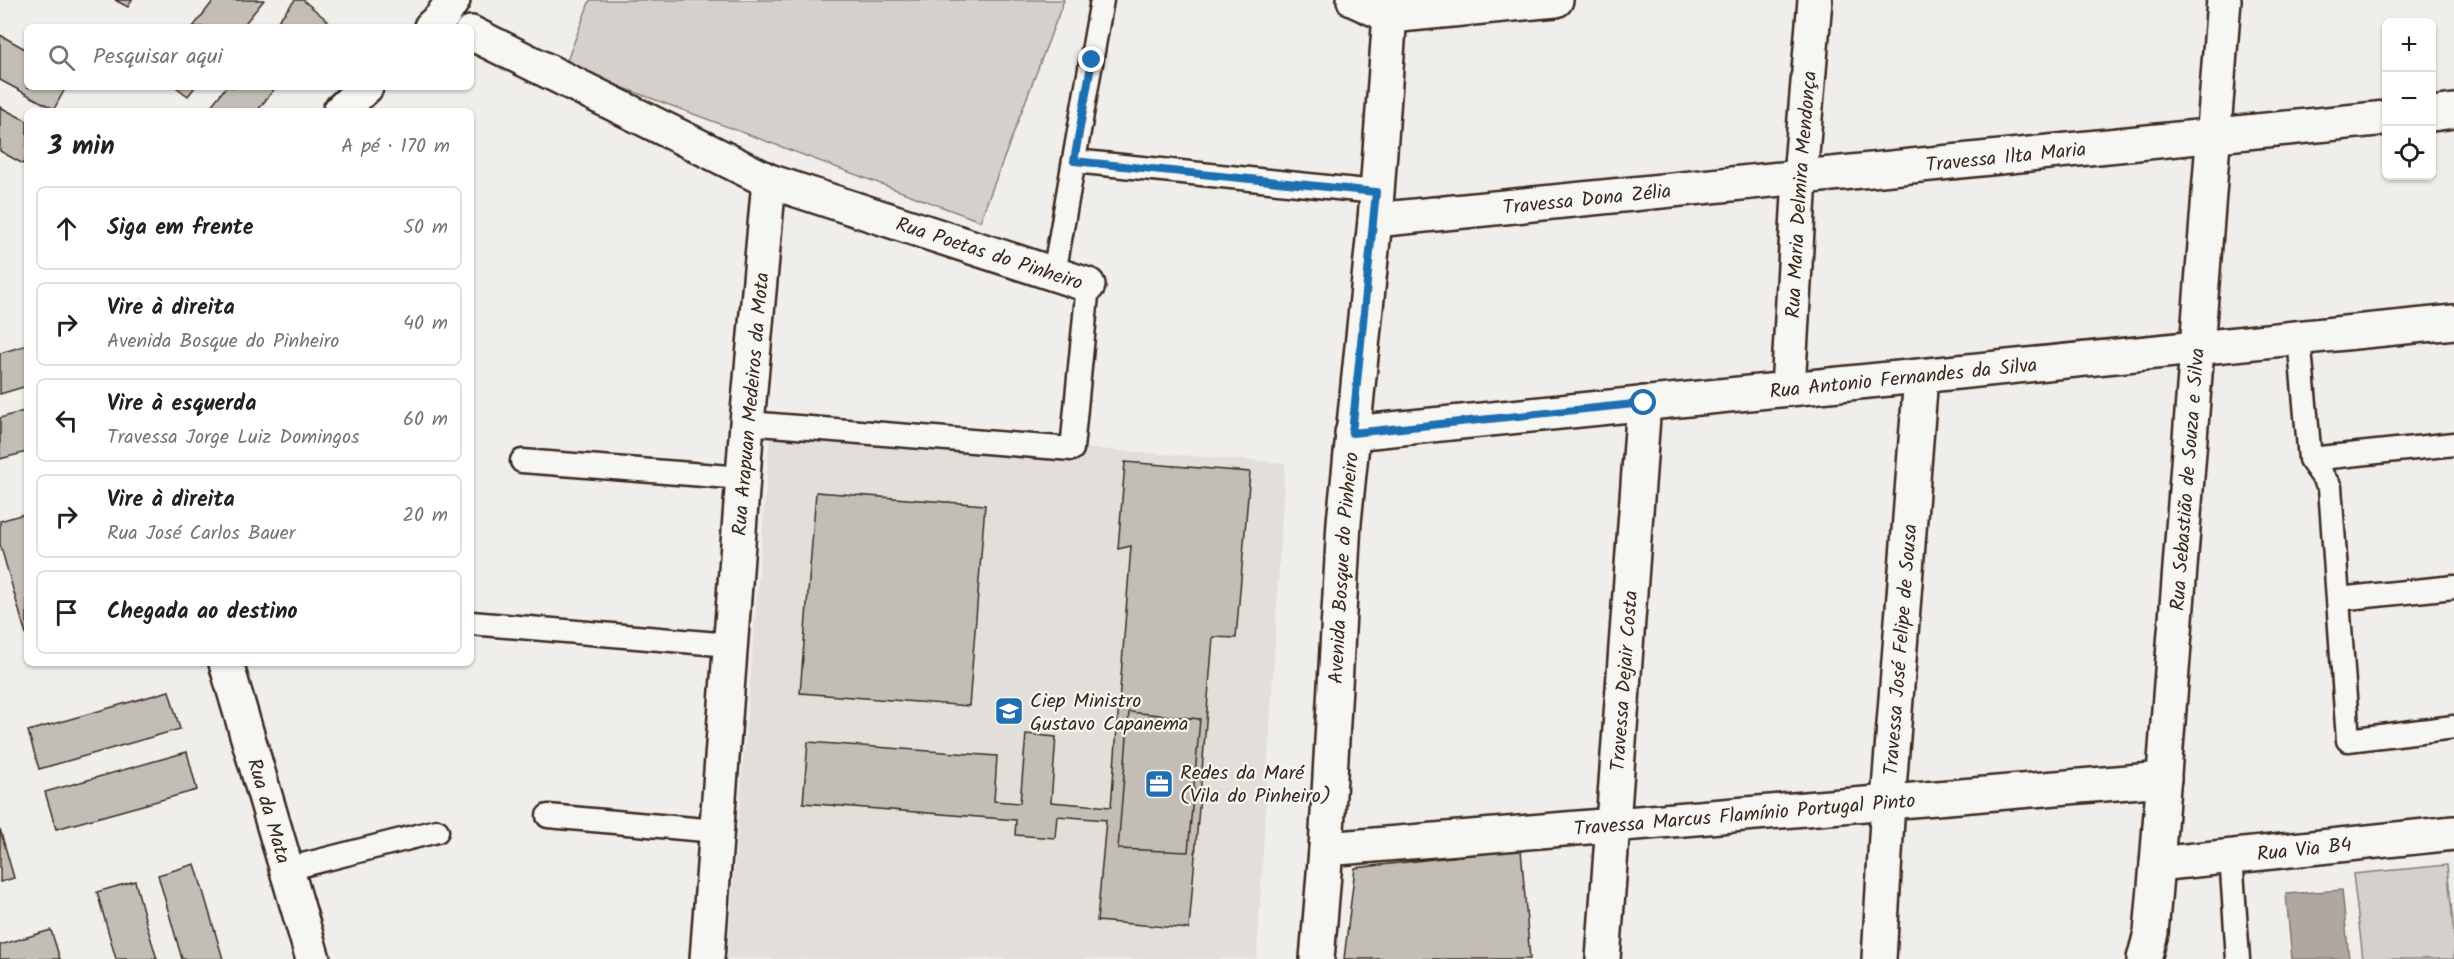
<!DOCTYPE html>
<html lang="pt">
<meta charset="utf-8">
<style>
:root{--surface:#fff;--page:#f2f2f2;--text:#202124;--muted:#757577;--line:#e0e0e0}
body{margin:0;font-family:Kalam,sans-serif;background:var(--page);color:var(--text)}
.controls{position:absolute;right:18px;top:18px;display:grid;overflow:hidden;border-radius:9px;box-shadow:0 2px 4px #0004}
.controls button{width:54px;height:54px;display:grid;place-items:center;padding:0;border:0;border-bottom:2px solid var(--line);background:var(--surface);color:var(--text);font:30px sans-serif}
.stop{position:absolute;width:18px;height:18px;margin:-14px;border:4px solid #1f6fb2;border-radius:50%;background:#fff}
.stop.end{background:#1f6fb2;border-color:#fff;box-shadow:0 2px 6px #0008}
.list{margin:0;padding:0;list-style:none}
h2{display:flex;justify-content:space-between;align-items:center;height:78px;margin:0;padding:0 24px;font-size:26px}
h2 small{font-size:20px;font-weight:400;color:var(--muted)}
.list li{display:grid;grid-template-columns:39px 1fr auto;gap:18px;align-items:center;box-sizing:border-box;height:84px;margin:0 12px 12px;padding:0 12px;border:2px solid var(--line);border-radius:9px}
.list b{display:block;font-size:22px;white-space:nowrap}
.list p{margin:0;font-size:20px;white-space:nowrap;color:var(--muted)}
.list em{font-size:20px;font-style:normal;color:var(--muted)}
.icon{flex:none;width:33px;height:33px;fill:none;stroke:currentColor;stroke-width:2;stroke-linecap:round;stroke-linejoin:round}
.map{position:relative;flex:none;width:2454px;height:959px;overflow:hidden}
.search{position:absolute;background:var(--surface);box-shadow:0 2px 4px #0004;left:24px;top:24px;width:450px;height:66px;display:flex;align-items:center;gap:15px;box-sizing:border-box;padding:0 21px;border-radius:9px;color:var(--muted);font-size:22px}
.panel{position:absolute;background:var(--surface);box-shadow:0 2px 4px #0004;left:24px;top:108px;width:450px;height:558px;border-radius:9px}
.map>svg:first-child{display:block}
.built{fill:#e2dfdb}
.green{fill:#d4d1cc;stroke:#887e75;stroke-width:1.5}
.water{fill:#afa8a1;stroke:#81766d;stroke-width:1.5}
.building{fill:#c2bdb7;stroke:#3b2a1e;stroke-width:1.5}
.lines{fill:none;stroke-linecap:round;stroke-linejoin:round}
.service-casing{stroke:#3b2a1e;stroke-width:27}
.minor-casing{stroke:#3b2a1e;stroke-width:38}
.tertiary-casing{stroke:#3b2a1e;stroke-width:38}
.service{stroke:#f6f6f2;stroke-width:22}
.minor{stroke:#f6f6f2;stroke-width:33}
.tertiary{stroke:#f6f6f2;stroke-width:33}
.route{stroke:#1f6fb2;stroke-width:8}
.labels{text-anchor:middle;stroke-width:4.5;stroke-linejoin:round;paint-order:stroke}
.street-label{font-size:20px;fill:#3b2a1e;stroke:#f6f6f2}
.poi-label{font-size:20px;fill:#3b2a1e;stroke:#f6f6f2;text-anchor:start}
</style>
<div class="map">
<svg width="2454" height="959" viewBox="0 0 2454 959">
<rect width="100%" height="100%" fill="#efeeea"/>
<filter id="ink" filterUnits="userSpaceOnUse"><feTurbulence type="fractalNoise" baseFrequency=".0167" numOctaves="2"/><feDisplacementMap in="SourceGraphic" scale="12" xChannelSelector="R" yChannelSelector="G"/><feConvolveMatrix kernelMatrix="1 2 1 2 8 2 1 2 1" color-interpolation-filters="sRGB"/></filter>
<g filter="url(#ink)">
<path class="built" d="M771 425 1285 463 1257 959H727Z"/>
<path class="green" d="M590 0H1064L980 221 565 66Z
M2447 865 2454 933V959H2363L2353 874Z"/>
<path class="water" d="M2342 890 2349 959H2292L2286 894Z"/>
<path class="building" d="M115 0H132L128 7Z
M214 0H264L242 27H193Z
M295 0H303L328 21 323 27H273Z
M0 35 27 50V87H66L54 109 0 80Z
M176 87H195L188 96Z
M226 87H276L257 111H207Z
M0 107 27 121V156L23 164 0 151Z
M27 345V386L0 394V353Z
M27 410V452L0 459V418Z
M1125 462 1250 472 1236 638 1213 637 1189 929 1097 921 1106 820 1057 816 1055 838 1015 835 1016 820 803 803 808 742 997 756 994 801 1020 803 1026 734 1056 737 1051 802 1111 807 1131 546 1118 549Z
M816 492 985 505 969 706 800 693Z
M27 513V638L0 544V521Z
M169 691 180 729 39 769 28 731Z
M1129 712 1200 719 1188 852 1118 849Z
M187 752 197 790 56 829 45 792Z
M0 829 14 878 0 882Z
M1521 849 1530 959H1344L1355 868Z
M195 864 223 959H182L158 875Z
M135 881 147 926 157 959H116L97 892Z
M51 930 60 959H0V945Z"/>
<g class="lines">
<g class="service-casing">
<path id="service" d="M1074 161 1376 192
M1054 274 1102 0
M2299 338 2310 459 2330 487 2348 740 2454 727
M747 423 1072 449 1088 285
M2310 459 2454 444
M522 461 743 478
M2338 599 2454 587
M471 623 730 645
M548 816 716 831
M2231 856 2238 959
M287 869 437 831"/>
</g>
<g class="minor-casing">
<g id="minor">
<path d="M1354 0 1390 16 1556 0"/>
<path d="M431 27 441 18 453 0"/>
<path d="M471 33 769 181 747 423 707 959"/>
<path d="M340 111 366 87"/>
<path d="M2432 114 2454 111"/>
<path id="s1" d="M769 181 1088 285"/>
<path id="s2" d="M1375 220 2386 118"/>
<path id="s3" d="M1788 389 1800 177 1815 0"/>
<path id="s4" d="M1352 433 2454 322"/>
<path id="s5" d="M226 663 313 959"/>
<path id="s6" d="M1326 849 2164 779"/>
<path id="s7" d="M2157 864 2454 833"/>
<path id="s8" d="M1603 959 1644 403"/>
<path id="s9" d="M1879 959 1888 802 1921 376"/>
<path id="s10" d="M2144 959 2151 933 2157 864 2224 0"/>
</g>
</g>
<g class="tertiary-casing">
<g id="tertiary">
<path id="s11" d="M1317 959 1326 849 1344 522 1375 220 1391 0"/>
</g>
</g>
<use href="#service" class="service"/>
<use href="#minor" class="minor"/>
<use href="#tertiary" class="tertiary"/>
</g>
</g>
<g class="lines" filter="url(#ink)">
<path class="route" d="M1092 60 1074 161 1376 192 1352 433 1644 403"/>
</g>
<defs>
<g id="school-square" transform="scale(1.5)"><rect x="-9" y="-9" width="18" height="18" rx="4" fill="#1f6fb2" stroke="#f6f6f2"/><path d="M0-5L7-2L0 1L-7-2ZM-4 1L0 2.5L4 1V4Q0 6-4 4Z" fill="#fff"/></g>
<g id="office-square" transform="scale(1.5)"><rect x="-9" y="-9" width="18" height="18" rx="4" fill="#1f6fb2" stroke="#f6f6f2"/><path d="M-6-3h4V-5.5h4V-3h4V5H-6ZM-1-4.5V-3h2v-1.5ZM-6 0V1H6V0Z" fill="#fff"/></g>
</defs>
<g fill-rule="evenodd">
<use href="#school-square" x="1009" y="711"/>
<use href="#office-square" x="1159" y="784"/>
</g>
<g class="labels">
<g class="street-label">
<text dy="7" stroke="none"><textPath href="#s2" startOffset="634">Travessa Ilta Maria</textPath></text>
<text dy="7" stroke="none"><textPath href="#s3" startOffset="195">Rua Maria Delmira Mendonça</textPath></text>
<text dy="7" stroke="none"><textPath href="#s2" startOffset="213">Travessa Dona Zélia</textPath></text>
<text dy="7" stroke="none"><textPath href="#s1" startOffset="232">Rua Poetas do Pinheiro</textPath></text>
<text dy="7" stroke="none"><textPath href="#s4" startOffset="554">Rua Antonio Fernandes da Silva</textPath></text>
<text transform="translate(750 404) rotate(-85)" y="7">Rua Arapuan Medeiros da Mota</text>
<text dy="7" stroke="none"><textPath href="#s10" startOffset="482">Rua Sebastião de Souza e Silva</textPath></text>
<text dy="7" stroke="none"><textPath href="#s11" startOffset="392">Avenida Bosque do Pinheiro</textPath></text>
<text dy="7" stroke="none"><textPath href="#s9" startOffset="310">Travessa José Felipe de Sousa</textPath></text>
<text dy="7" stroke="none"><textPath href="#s8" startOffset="279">Travessa Dejair Costa</textPath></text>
<text dy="7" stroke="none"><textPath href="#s5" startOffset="154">Rua da Mata</textPath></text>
<text dy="7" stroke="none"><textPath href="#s6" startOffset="420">Travessa Marcus Flamínio Portugal Pinto</textPath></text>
<text dy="7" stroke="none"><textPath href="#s7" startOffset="148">Rua Via B4</textPath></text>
</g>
<g class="poi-label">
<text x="1030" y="707">Ciep Ministro<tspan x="1030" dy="23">Gustavo Capanema</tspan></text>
<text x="1180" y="779">Redes da Maré<tspan x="1180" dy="23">(Vila do Pinheiro)</tspan></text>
</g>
</g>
</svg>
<div class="controls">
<button>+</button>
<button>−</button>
<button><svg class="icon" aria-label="locate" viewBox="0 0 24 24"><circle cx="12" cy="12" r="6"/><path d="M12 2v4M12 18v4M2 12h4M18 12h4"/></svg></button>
</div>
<div class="stop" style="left:1644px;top:403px"></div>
<div class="stop end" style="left:1092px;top:60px"></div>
<div class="search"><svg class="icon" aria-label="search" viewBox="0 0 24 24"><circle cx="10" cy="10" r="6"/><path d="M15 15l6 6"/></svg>Pesquisar aqui</div>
<section class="panel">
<h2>3 min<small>A pé · 170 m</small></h2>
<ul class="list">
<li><svg class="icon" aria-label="ahead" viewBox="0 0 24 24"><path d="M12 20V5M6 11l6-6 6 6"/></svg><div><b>Siga em frente</b></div><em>50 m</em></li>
<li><svg class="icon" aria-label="right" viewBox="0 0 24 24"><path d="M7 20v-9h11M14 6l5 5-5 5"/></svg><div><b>Vire à direita</b><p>Avenida Bosque do Pinheiro</p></div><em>40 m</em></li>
<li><svg class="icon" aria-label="left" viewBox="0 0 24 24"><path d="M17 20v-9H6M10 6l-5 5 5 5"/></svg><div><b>Vire à esquerda</b><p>Travessa Jorge Luiz Domingos</p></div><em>60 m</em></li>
<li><svg class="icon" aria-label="right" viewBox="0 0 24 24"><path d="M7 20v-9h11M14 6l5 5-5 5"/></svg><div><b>Vire à direita</b><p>Rua José Carlos Bauer</p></div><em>20 m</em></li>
<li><svg class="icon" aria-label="arrive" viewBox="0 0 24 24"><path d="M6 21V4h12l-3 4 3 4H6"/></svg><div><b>Chegada ao destino</b></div></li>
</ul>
</section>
</div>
